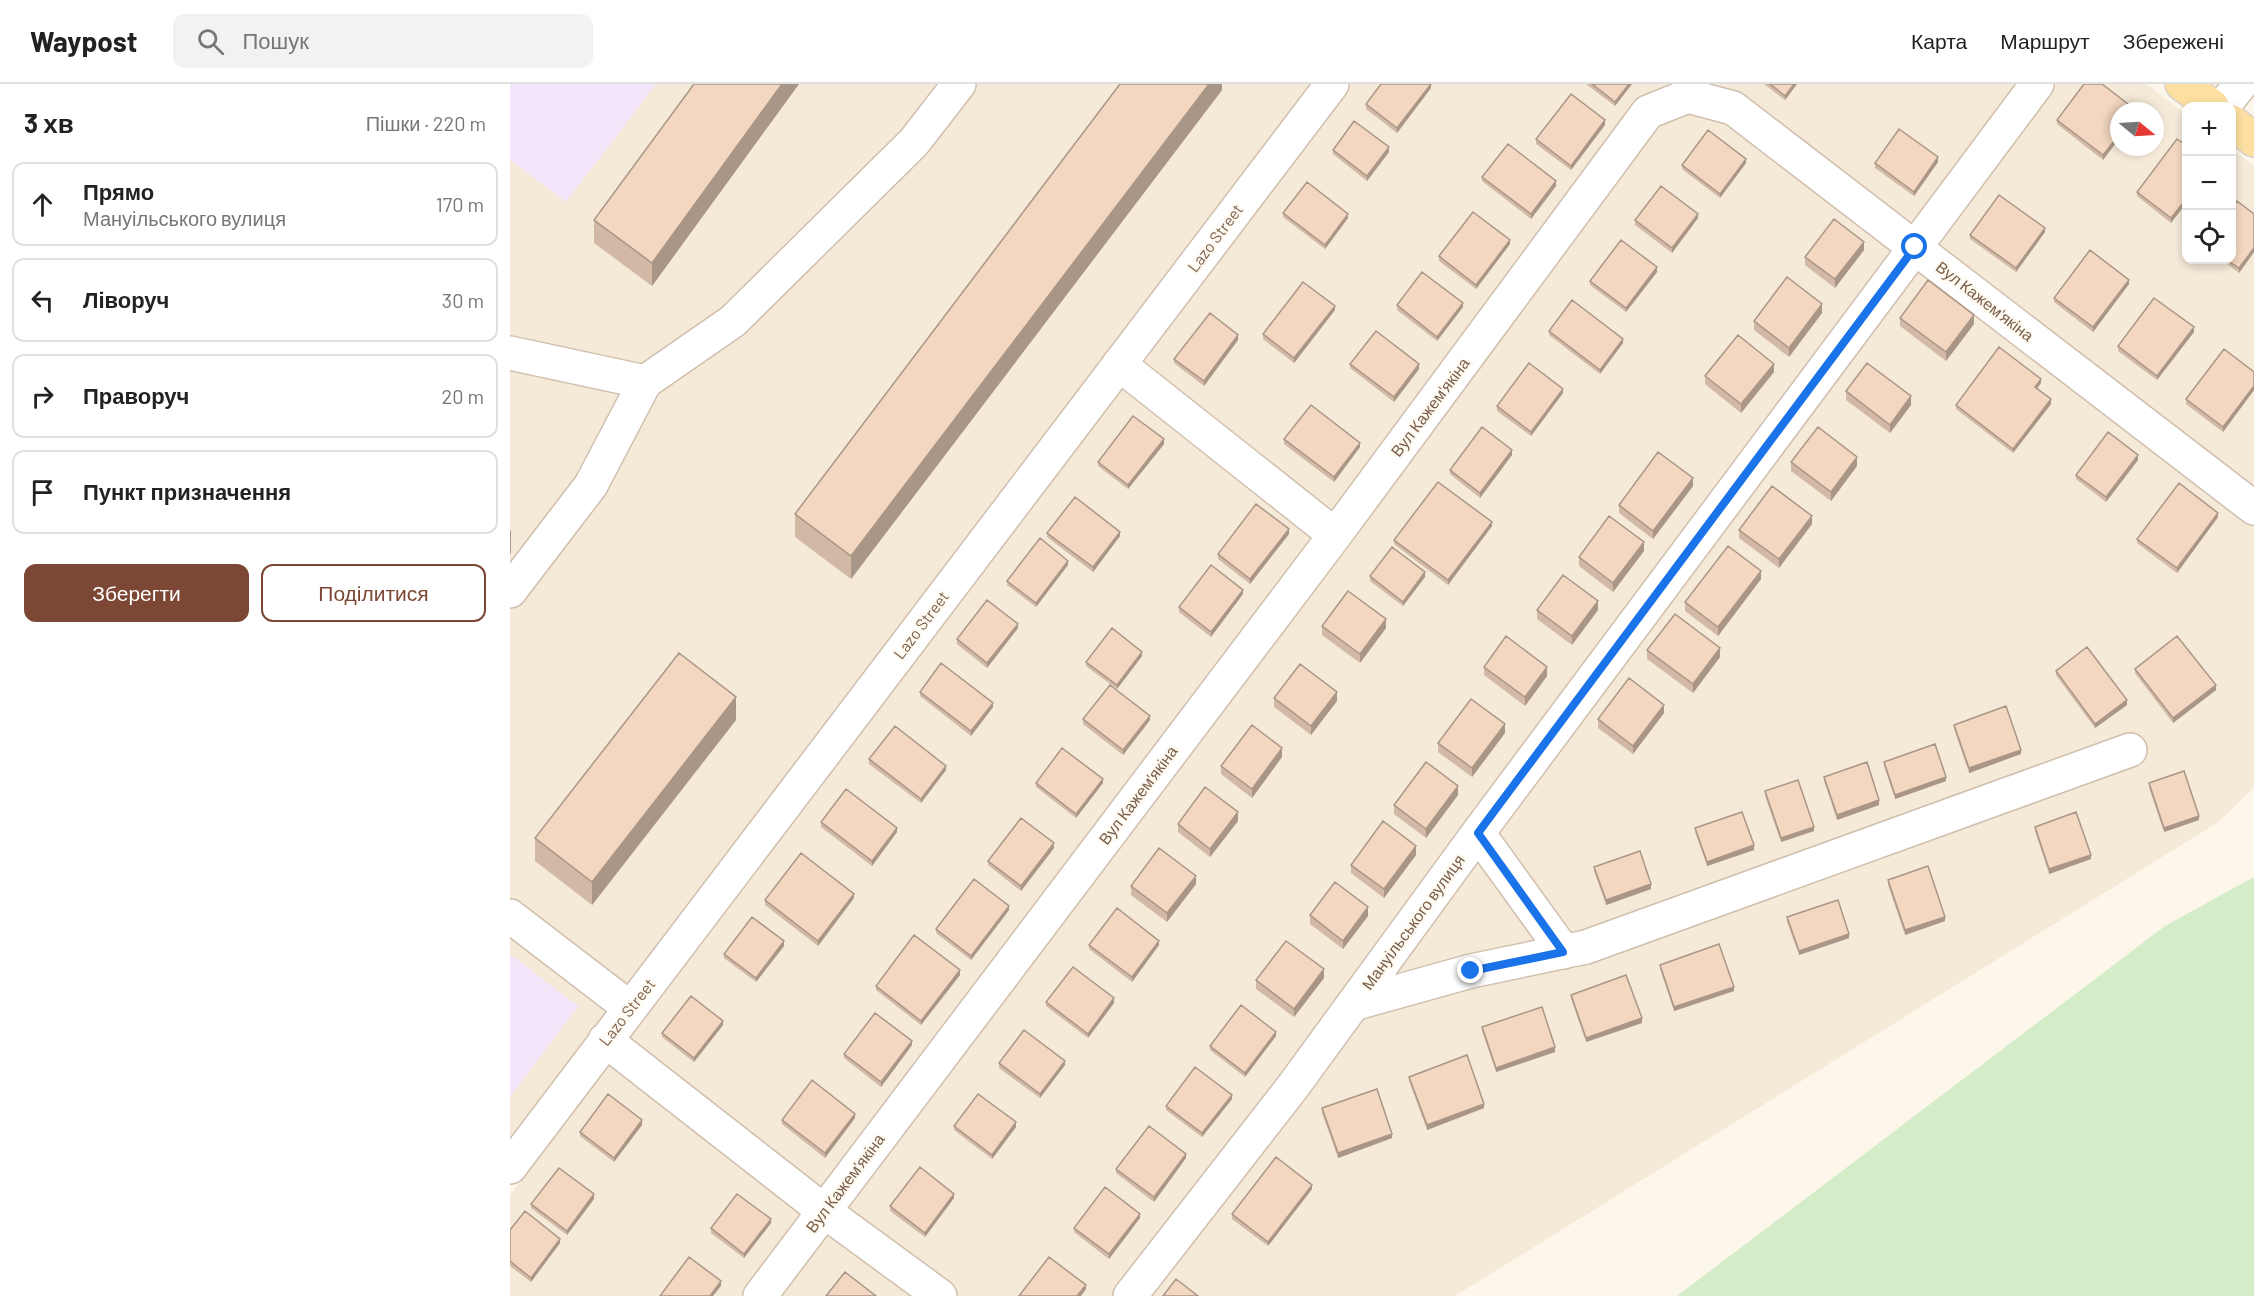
<!DOCTYPE html>
<html lang="uk">
<meta charset="utf-8">
<style>
:root{--surface:#fff;--page:#f2f2f2;--text:#222;--muted:#767676;--line:#e0e0e0;--accent:#7c4835}
body{margin:0;font-family:Barlow,sans-serif;background:var(--page);color:var(--text)}
.controls{position:absolute;right:18px;top:18px;display:grid;overflow:hidden;border-radius:12px;box-shadow:0 3px 9px #0003}
.controls button{width:54px;height:54px;display:grid;place-items:center;padding:0;border:0;border-bottom:2px solid var(--line);background:var(--surface);color:var(--text);font:30px sans-serif}
.compass{position:absolute;left:1600px;top:18px;width:54px;height:54px;border-radius:50%;background:var(--surface);box-shadow:0 3px 9px #0003;rotate:108deg}
.stop{position:absolute;width:18px;height:18px;margin:-14px;border:4px solid #1a73e8;border-radius:50%;background:#fff}
.stop.end{background:#1a73e8;border-color:#fff;box-shadow:0 2px 6px #0008}
.list{margin:0;padding:0;list-style:none}
h2{display:flex;justify-content:space-between;align-items:center;height:78px;margin:0;padding:0 24px;font-size:26px}
h2 small{font-size:20px;font-weight:400;color:var(--muted)}
.list li{display:grid;grid-template-columns:39px 1fr auto;gap:18px;align-items:center;box-sizing:border-box;height:84px;margin:0 12px 12px;padding:0 12px;border:2px solid var(--line);border-radius:12px}
.list b{display:block;font-size:22px;white-space:nowrap}
.list p{margin:0;font-size:20px;white-space:nowrap;color:var(--muted)}
.list em{font-size:20px;font-style:normal;color:var(--muted)}
.actions{display:flex;gap:12px;padding:18px 24px}
.actions a{flex:1;padding:14px 0;border:2px solid var(--accent);border-radius:12px;text-align:center;font-size:21px;color:var(--accent)}
.actions .main{background:var(--accent);color:#fff}
.icon{flex:none;width:33px;height:33px;fill:none;stroke:currentColor;stroke-width:2;stroke-linecap:round;stroke-linejoin:round}
.map{position:relative;flex:none;width:1744px;height:1212px;overflow:hidden}
header{display:flex;align-items:center;gap:36px;box-sizing:border-box;height:84px;padding:0 30px;background:var(--surface);border-bottom:2px solid var(--line)}
header strong{font-size:28px}
nav{display:flex;gap:33px;margin-inline-start:auto;font-size:21px}
.search{width:420px;height:54px;background:var(--page);display:flex;align-items:center;gap:15px;box-sizing:border-box;padding:0 21px;border-radius:12px;color:var(--muted);font-size:22px}
main{display:flex}
aside{flex:1;background:var(--surface)}
.map>svg:first-child{display:block}
.residential{fill:#f5e9d8;fill-rule:evenodd}
.education{fill:#f4e6fa}
.green{fill:#d4ecc7}
.lines{fill:none;stroke-linecap:round;stroke-linejoin:round}
.minor-casing{stroke:#d0bfae;stroke-width:36}
.major-casing{stroke:#d9d2cd;stroke-width:36}
.minor{stroke:#fff;stroke-width:33}
.major{stroke:#fcdfa1;stroke-width:33}
.wall{fill:#d1b9a5}
.shaded-wall{fill:#aa9686}
.building{fill:#f3d7c0;stroke:#aa9686;stroke-width:1.5}
.route{stroke:#1a73e8;stroke-width:8}
.labels{text-anchor:middle;stroke-width:4.5;stroke-linejoin:round;paint-order:stroke}
.street-label{font-size:16px;fill:#795e4b;stroke:#fffaf1}
</style>
<header>
<strong>Waypost</strong>
<div class="search"><svg class="icon" aria-label="search" viewBox="0 0 24 24"><circle cx="10" cy="10" r="6"/><path d="M15 15l6 6"/></svg>Пошук</div>
<nav><a>Карта</a><a>Маршрут</a><a>Збережені</a></nav>
</header>
<main>
<aside>
<h2>3 хв<small>Пішки · 220 m</small></h2>
<ul class="list">
<li><svg class="icon" aria-label="ahead" viewBox="0 0 24 24"><path d="M12 20V5M6 11l6-6 6 6"/></svg><div><b>Прямо</b><p>Мануільського вулиця</p></div><em>170 m</em></li>
<li><svg class="icon" aria-label="left" viewBox="0 0 24 24"><path d="M17 20v-9H6M10 6l-5 5 5 5"/></svg><div><b>Ліворуч</b></div><em>30 m</em></li>
<li><svg class="icon" aria-label="right" viewBox="0 0 24 24"><path d="M7 20v-9h11M14 6l5 5-5 5"/></svg><div><b>Праворуч</b></div><em>20 m</em></li>
<li><svg class="icon" aria-label="arrive" viewBox="0 0 24 24"><path d="M6 21V4h12l-3 4 3 4H6"/></svg><div><b>Пункт призначення</b></div></li>
</ul>
<div class="actions"><a class="main">Зберегти</a><a>Поділитися</a></div>
</aside>
<div class="map">
<svg width="1744" height="1212" viewBox="0 0 1744 1212">
<rect width="100%" height="100%" fill="#fdf6ea"/>
<path class="residential" d="M0 0H805L0 1060Z
M840 0H1637L1676 31V176H1722V65L1744 82V703L1710 737 945 1212H0V1111ZM1609 27H1645V63H1609Z"/>
<path class="education" d="M0 0H146L56 118 0 76Z
M0 870 68 922 0 1013Z"/>
<path class="green" d="M1744 793V1212H1167L1655 842Z"/>
<g class="lines">
<g class="minor-casing">
<path id="minor" d="M1713 22 1731 0
M0 269 135 298 223 237 404 58 449 0
M609 280 825 451
M0 507 81 401 135 298
M968 749 1054 868
M0 832 120 924
M843 920 961 887 1076 863 1620 666
M95 956 314 1127 430 1212
M0 1083 822 0
M250 1212 825 451 1138 28 1178 12 1223 24 1744 424
M620 1212 784 1001 968 749 1527 0"/>
</g>
<g class="major-casing">
<path id="major" d="M1672 0 1702 22
M1722 38 1744 56"/>
</g>
<use href="#minor" class="minor"/>
<use href="#major" class="major"/>
</g>
<path class="wall" d="M184 0H289L142 202 84 159V136Z
M712 0V6L341 495 285 453V430Z
M1076 0H1122L1105 22Z
M1254 0H1287L1275 16Z
M921 4 887 49 856 25V20Z
M1627 27 1593 76 1547 40V36Z
M1095 41 1061 86 1026 60V55Z
M1677 62V118L1661 139 1627 112V108Z
M823 66 879 68 857 97 823 70Z
M1428 78 1404 112 1365 84V79Z
M1236 79 1210 114 1172 85V81Z
M972 93 1046 102 1021 135 972 97Z
M773 129 838 134 815 165 773 133Z
M1744 130V168L1729 189 1712 176H1722Z
M1188 134 1162 169 1125 141V136Z
M1535 148 1506 188 1460 155V151Z
M1000 160 966 205 929 177V172Z
M1354 166 1325 204 1295 181V173Z
M1147 188 1116 228 1080 201V197Z
M1619 200 1583 248 1544 218V214Z
M887 221 953 223 927 257 887 226Z
M825 226 784 279 753 255V250Z
M1312 229 1279 273 1244 246V237Z
M1390 234 1464 240 1436 277 1390 242Z
M1039 247 1113 259 1090 290 1039 251Z
M1684 248 1647 296 1608 267V262Z
M728 256 694 302 664 279V275Z
M840 280 909 285 884 318 840 284Z
M1264 288 1231 329 1195 300V292Z
M1744 288V306L1713 348 1676 320V315Z
M1531 299 1527 304 1541 320 1503 369 1446 325V321Z
M1336 307 1401 321 1380 349 1336 316Z
M1053 309 1021 352 987 327V322Z
M774 355 850 363 824 398 774 360Z
M654 360 618 405 588 382V378Z
M1002 371 970 414 940 390V386Z
M1628 376 1596 418 1566 395V391Z
M1281 378 1347 382 1321 417 1281 387Z
M1183 402 1143 455 1109 429V421Z
M1708 433 1667 489 1627 459V455Z
M1302 440 1269 484 1229 454V446Z
M982 442 938 501 884 460V456Z
M537 449 610 452 583 488 537 453Z
M779 450 740 500 708 475V470Z
M1134 467 1103 508 1069 482V473Z
M558 481 526 523 497 501V497Z
M860 492 915 493 893 522 860 497Z
M1251 495 1208 552 1175 527V518Z
M733 510 701 553 669 528V523Z
M1027 526H1088L1062 561 1027 535Z
M812 542 876 544 850 579 812 551Z
M508 544 477 584 447 560V555Z
M1137 566 1210 573 1183 609 1137 575Z
M632 572 607 605 576 582V578Z
M974 583 1037 592 1015 622 974 591Z
M1625 585 1706 606 1663 639 1625 589Z
M1546 587 1617 621 1585 644 1546 591Z
M410 608 483 623 461 652 410 612Z
M764 614 827 617 801 651 764 623Z
M1154 629 1123 670 1088 644V635Z
M573 635 640 636 613 671 573 640Z
M226 636 82 821 25 777V754Z
M1444 641 1511 670 1459 689 1444 645Z
M995 649 962 693 928 668V659Z
M772 673 742 714 711 690V682Z
M359 675 436 686 411 719 359 680Z
M1374 678 1436 697 1385 715 1374 682Z
M1314 693 1369 721 1327 736 1314 697Z
M526 699H593L566 734 526 703Z
M1639 699 1689 736 1654 748 1639 704Z
M1255 707 1304 747 1271 758 1255 712Z
M948 711 916 754 884 730V721Z
M728 737 700 773 668 748V740Z
M311 738 387 748 362 782 311 743Z
M1525 743 1581 775 1539 790 1525 747Z
M1185 744 1244 766 1197 782 1185 748Z
M544 764 511 807 478 781V777Z
M906 771 874 814 841 789V781Z
M1084 783 1141 805 1096 821 1084 787Z
M1378 796 1435 837 1395 851 1378 801Z
M686 800 657 838 621 811V802Z
M344 814 308 862 255 821V816Z
M499 826 461 876 426 849V845Z
M800 831 858 832 833 865 800 840Z
M1277 833 1339 854 1289 871 1277 838Z
M579 861H649L622 898 579 865Z
M274 862 246 898 214 874V870Z
M1150 881 1224 907 1164 927 1150 885Z
M450 891 411 941 366 906V902Z
M814 894 784 933 746 905V896Z
M1061 911 1132 939 1076 958 1061 915Z
M536 918 604 919 578 954 536 922Z
M213 941 184 978 152 953V949Z
M972 943 1045 968 986 988 972 947Z
M766 952 735 993 700 966V962Z
M402 961 371 1003 334 974V970Z
M489 979 555 981 530 1014 489 984Z
M899 993 974 1024 917 1046 899 997Z
M722 1015 692 1053 656 1026V1022Z
M812 1024 882 1054 828 1074 812 1029Z
M345 1034 315 1074 272 1040V1036Z
M132 1041 104 1078 70 1052V1048Z
M444 1042 506 1043 482 1075 444 1046Z
M676 1074 644 1118 606 1089V1085Z
M802 1105 758 1162 722 1135V1130Z
M444 1114 415 1153 380 1127V1122Z
M84 1115 57 1151 21 1124V1120Z
M630 1134 599 1175 564 1148V1144Z
M261 1139 234 1174 201 1149V1144Z
M0 1146 50 1159 21 1198 0 1182Z"/>
<path class="shaded-wall" d="M272 0H289L142 202V179Z
M699 0H712V6L341 495V472Z
M921 0V4L887 49V44Z
M1119 0H1122L1105 22V18Z
M1284 0H1287L1275 16V12Z
M1095 36V41L1061 86V82Z
M1609 51V55L1593 76V71Z
M879 63V68L857 97V92Z
M1428 73V78L1404 112V108Z
M1236 75V79L1210 114V110Z
M1046 97V102L1021 135V130Z
M1677 114V118L1661 139V134Z
M838 130V134L815 165V161Z
M1188 130V134L1162 169V164Z
M1535 144V148L1506 188V184Z
M1000 156V160L966 205V201Z
M1354 158V166L1325 204V195Z
M1744 164V168L1729 189V184Z
M1147 183V188L1116 228V224Z
M1619 196V200L1583 248V243Z
M953 219V223L927 257V253Z
M1312 220V229L1279 273V264Z
M825 222V226L784 279V274Z
M1464 231V240L1436 277V268Z
M1684 243V248L1647 296V292Z
M728 251V256L694 302V297Z
M1113 255V259L1090 290V286Z
M909 280V285L884 318V313Z
M1264 280V288L1231 329V320Z
M1531 295V299L1525 307V303Z
M1744 302V306L1713 348V343Z
M1053 305V309L1021 352V348Z
M1401 312V321L1380 349V341Z
M1541 315V320L1503 369V365Z
M654 355V360L618 405V401Z
M850 359V363L824 398V393Z
M1002 366V371L970 414V409Z
M1628 371V376L1596 418V413Z
M1347 373V382L1321 417V408Z
M1183 394V402L1143 455V447Z
M1708 429V433L1667 489V484Z
M1302 432V440L1269 484V475Z
M982 438V442L938 501V496Z
M779 445V450L740 500V495Z
M1 446V469L0 470V447Z
M610 448V452L583 488V483Z
M1134 458V467L1103 508V499Z
M558 477V481L526 523V519Z
M1251 487V495L1208 552V543Z
M915 488V493L893 522V518Z
M733 506V510L701 553V548Z
M1088 517V526L1062 561V552Z
M876 535V544L850 579V570Z
M508 540V544L477 584V579Z
M1210 564V573L1183 609V600Z
M632 568V572L607 605V601Z
M1037 583V592L1015 622V613Z
M1706 601V606L1663 639V634Z
M827 608V617L801 651V642Z
M226 613V636L82 821V798Z
M1617 616V621L1585 644V640Z
M483 619V623L461 652V647Z
M1154 621V629L1123 670V662Z
M640 632V636L613 671V666Z
M995 640V649L962 693V684Z
M772 664V673L742 714V705Z
M1511 666V670L1459 689V684Z
M436 682V686L411 719V715Z
M1436 693V697L1385 715V711Z
M593 695V699L566 734V730Z
M948 702V711L916 754V745Z
M1369 716V721L1327 736V731Z
M728 728V737L700 773V765Z
M1689 732V736L1654 748V744Z
M1304 743V747L1271 758V754Z
M387 744V748L362 782V777Z
M544 759V764L511 807V802Z
M1244 761V766L1197 782V778Z
M906 762V771L874 814V805Z
M1581 771V775L1539 790V785Z
M686 792V800L657 838V829Z
M1141 800V805L1096 821V816Z
M344 810V814L308 862V857Z
M499 822V826L461 876V872Z
M858 823V832L833 865V857Z
M1435 833V837L1395 851V846Z
M1339 850V854L1289 871V867Z
M274 857V862L246 898V894Z
M649 857V861L622 898V893Z
M814 885V894L784 933V925Z
M450 886V891L411 941V937Z
M1224 903V907L1164 927V923Z
M604 914V919L578 954V950Z
M1132 934V939L1076 958V954Z
M213 937V941L184 978V974Z
M766 948V952L735 993V989Z
M402 957V961L371 1003V998Z
M1045 963V968L986 988V984Z
M555 977V981L530 1014V1010Z
M722 1011V1015L692 1053V1049Z
M974 1020V1024L917 1046V1041Z
M345 1030V1034L315 1074V1069Z
M132 1036V1041L104 1078V1074Z
M506 1038V1043L482 1075V1071Z
M882 1050V1054L828 1074V1069Z
M676 1070V1074L644 1118V1113Z
M802 1101V1105L758 1162V1158Z
M84 1110V1115L57 1151V1147Z
M444 1110V1114L415 1153V1149Z
M630 1130V1134L599 1175V1170Z
M261 1135V1139L234 1174V1170Z
M50 1155V1159L21 1198V1194Z
M211 1197V1202L203 1212H200Z
M576 1201V1205L571 1212H567Z"/>
<path class="building" d="M184 0H272L142 179 84 136Z
M610 0H699L341 472 285 430Z
M871 0H921L887 44 856 20Z
M1082 0H1119L1105 18Z
M1260 0H1284L1275 12Z
M1574 0H1592L1627 27H1609V51L1593 71 1547 36Z
M1061 10 1095 36 1061 82 1026 55Z
M844 37 879 63 857 92 823 66Z
M1389 45 1428 73 1404 108 1365 79Z
M1198 46 1236 75 1210 110 1172 81Z
M1667 55 1677 62V114L1661 134 1627 108Z
M998 60 1046 97 1021 130 972 93Z
M797 98 838 130 815 161 773 129Z
M1151 102 1188 130 1162 164 1125 136Z
M1489 111 1535 144 1506 184 1460 151Z
M1727 117 1744 130V164L1729 184 1717 176H1722V124Z
M963 128 1000 156 966 201 929 172Z
M1324 135 1354 158 1325 195 1295 173Z
M1111 156 1147 183 1116 224 1080 197Z
M1580 166 1619 196 1583 243 1544 214Z
M912 188 953 219 927 253 887 221Z
M1277 193 1312 220 1279 264 1244 237Z
M1418 196 1464 231 1436 268 1390 234Z
M793 198 825 222 784 274 753 250Z
M1644 214 1684 243 1647 292 1608 262Z
M1062 216 1113 255 1090 286 1039 247Z
M700 229 728 251 694 297 664 275Z
M866 247 909 280 884 313 840 280Z
M1228 251 1264 280 1231 320 1195 292Z
M1489 263 1531 295 1525 303 1541 315 1503 365 1446 321Z
M1714 265 1744 288V302L1713 343 1676 315Z
M1019 279 1053 305 1021 348 987 322Z
M1357 279 1401 312 1380 341 1336 307Z
M801 321 850 359 824 393 774 355Z
M623 332 654 355 618 401 588 378Z
M972 343 1002 366 970 409 940 386Z
M1308 343 1347 373 1321 408 1281 378Z
M1598 348 1628 371 1596 413 1566 391Z
M1148 368 1183 394 1143 447 1109 421Z
M928 398 982 438 938 496 884 456Z
M1669 399 1708 429 1667 484 1627 455Z
M1262 402 1302 432 1269 475 1229 446Z
M565 413 610 448 583 483 537 449Z
M746 420 779 445 740 495 708 470Z
M1099 432 1134 458 1103 499 1069 473Z
M530 454 558 477 526 519 497 497Z
M1218 462 1251 487 1208 543 1175 518Z
M882 463 915 488 893 518 860 492Z
M701 481 733 506 701 548 669 523Z
M1053 491 1088 517 1062 552 1027 526Z
M838 507 876 535 850 570 812 542Z
M477 516 508 540 477 579 447 555Z
M1165 530 1210 564 1183 600 1137 566Z
M602 544 632 568 607 601 576 578Z
M996 552 1037 583 1015 613 974 583Z
M1667 552 1706 601 1663 634 1625 585Z
M1577 563 1617 616 1585 640 1546 587Z
M169 569 226 613 82 798 25 754Z
M431 579 483 619 461 647 410 608Z
M790 580 827 608 801 642 764 614Z
M1119 594 1154 621 1123 662 1088 635Z
M600 601 640 632 613 666 573 635Z
M961 615 995 640 962 684 928 659Z
M1496 622 1511 666 1459 684 1444 641Z
M742 641 772 664 742 705 711 682Z
M385 642 436 682 411 715 359 675Z
M1425 660 1436 693 1385 711 1374 678Z
M552 664 593 695 566 730 526 699Z
M916 678 948 702 916 745 884 721Z
M1357 678 1369 716 1327 731 1314 693Z
M1674 687 1689 732 1654 744 1639 699Z
M1288 696 1304 743 1271 754 1255 707Z
M695 703 728 728 700 765 668 740Z
M336 705 387 744 362 777 311 738Z
M1232 728 1244 761 1197 778 1185 744Z
M1566 728 1581 771 1539 785 1525 743Z
M511 734 544 759 511 802 478 777Z
M873 737 906 762 874 805 841 781Z
M649 764 686 792 657 829 621 802Z
M1130 767 1141 800 1096 816 1084 783Z
M291 769 344 810 308 857 255 816Z
M1418 782 1435 833 1395 846 1378 796Z
M464 795 499 822 461 872 426 845Z
M825 798 858 823 833 857 800 831Z
M1328 816 1339 850 1289 867 1277 833Z
M607 824 649 857 622 893 579 861Z
M242 833 274 857 246 894 214 870Z
M404 851 450 886 411 937 366 902Z
M776 857 814 885 784 925 746 896Z
M1209 860 1224 903 1164 923 1150 881Z
M563 883 604 914 578 950 536 918Z
M1116 891 1132 934 1076 954 1061 911Z
M181 912 213 937 184 974 152 949Z
M731 921 766 948 735 989 700 962Z
M1032 923 1045 963 986 984 972 943Z
M365 929 402 957 371 998 334 970Z
M514 946 555 977 530 1010 489 979Z
M957 971 974 1020 917 1041 899 993Z
M685 983 722 1011 692 1049 656 1022Z
M302 996 345 1030 315 1069 272 1036Z
M867 1005 882 1050 828 1069 812 1024Z
M98 1010 132 1036 104 1074 70 1048Z
M468 1010 506 1038 482 1071 444 1042Z
M639 1042 676 1070 644 1113 606 1085Z
M766 1073 802 1101 758 1158 722 1130Z
M410 1083 444 1110 415 1149 380 1122Z
M49 1084 84 1110 57 1147 21 1120Z
M595 1103 630 1130 599 1170 564 1144Z
M227 1110 261 1135 234 1170 201 1144Z
M15 1127 50 1155 21 1194 0 1177V1146Z
M179 1173 211 1197 200 1212H150Z
M539 1173 576 1201 567 1212H509Z
M335 1188 366 1212H316Z
M666 1195 688 1212H653Z"/>
<g class="lines">
<path class="route" d="M961 887 1053 868 968 749 1405 163"/>
</g>
<g class="labels">
<g class="street-label">
<text transform="translate(705 154) rotate(-53)" y="6">Lazo Street</text>
<text transform="translate(1475 217) rotate(38)" y="6">Вул Кажем'якіна</text>
<text transform="translate(920 323) rotate(-53)" y="6">Вул Кажем'якіна</text>
<text transform="translate(411 541) rotate(-53)" y="6">Lazo Street</text>
<text transform="translate(628 711) rotate(-53)" y="6">Вул Кажем'якіна</text>
<text transform="translate(903 838) rotate(-54)" y="6">Мануільського вулиця</text>
<text transform="translate(117 928) rotate(-52)" y="6">Lazo Street</text>
<text transform="translate(335 1099) rotate(-53)" y="6">Вул Кажем'якіна</text>
</g>
</g>
</svg>
<div class="controls">
<button>+</button>
<button>−</button>
<button><svg class="icon" aria-label="locate" viewBox="0 0 24 24"><circle cx="12" cy="12" r="6"/><path d="M12 2v4M12 18v4M2 12h4M18 12h4"/></svg></button>
</div>
<svg class="compass" viewBox="-18 -18 36 36"><path d="M0-13l5 13h-10z" fill="#e53935"/><path d="M0 13l5-13h-10z" fill="#767676"/></svg>
<div class="stop" style="left:1405px;top:163px"></div>
<div class="stop end" style="left:961px;top:887px"></div>
</div>
</main>
